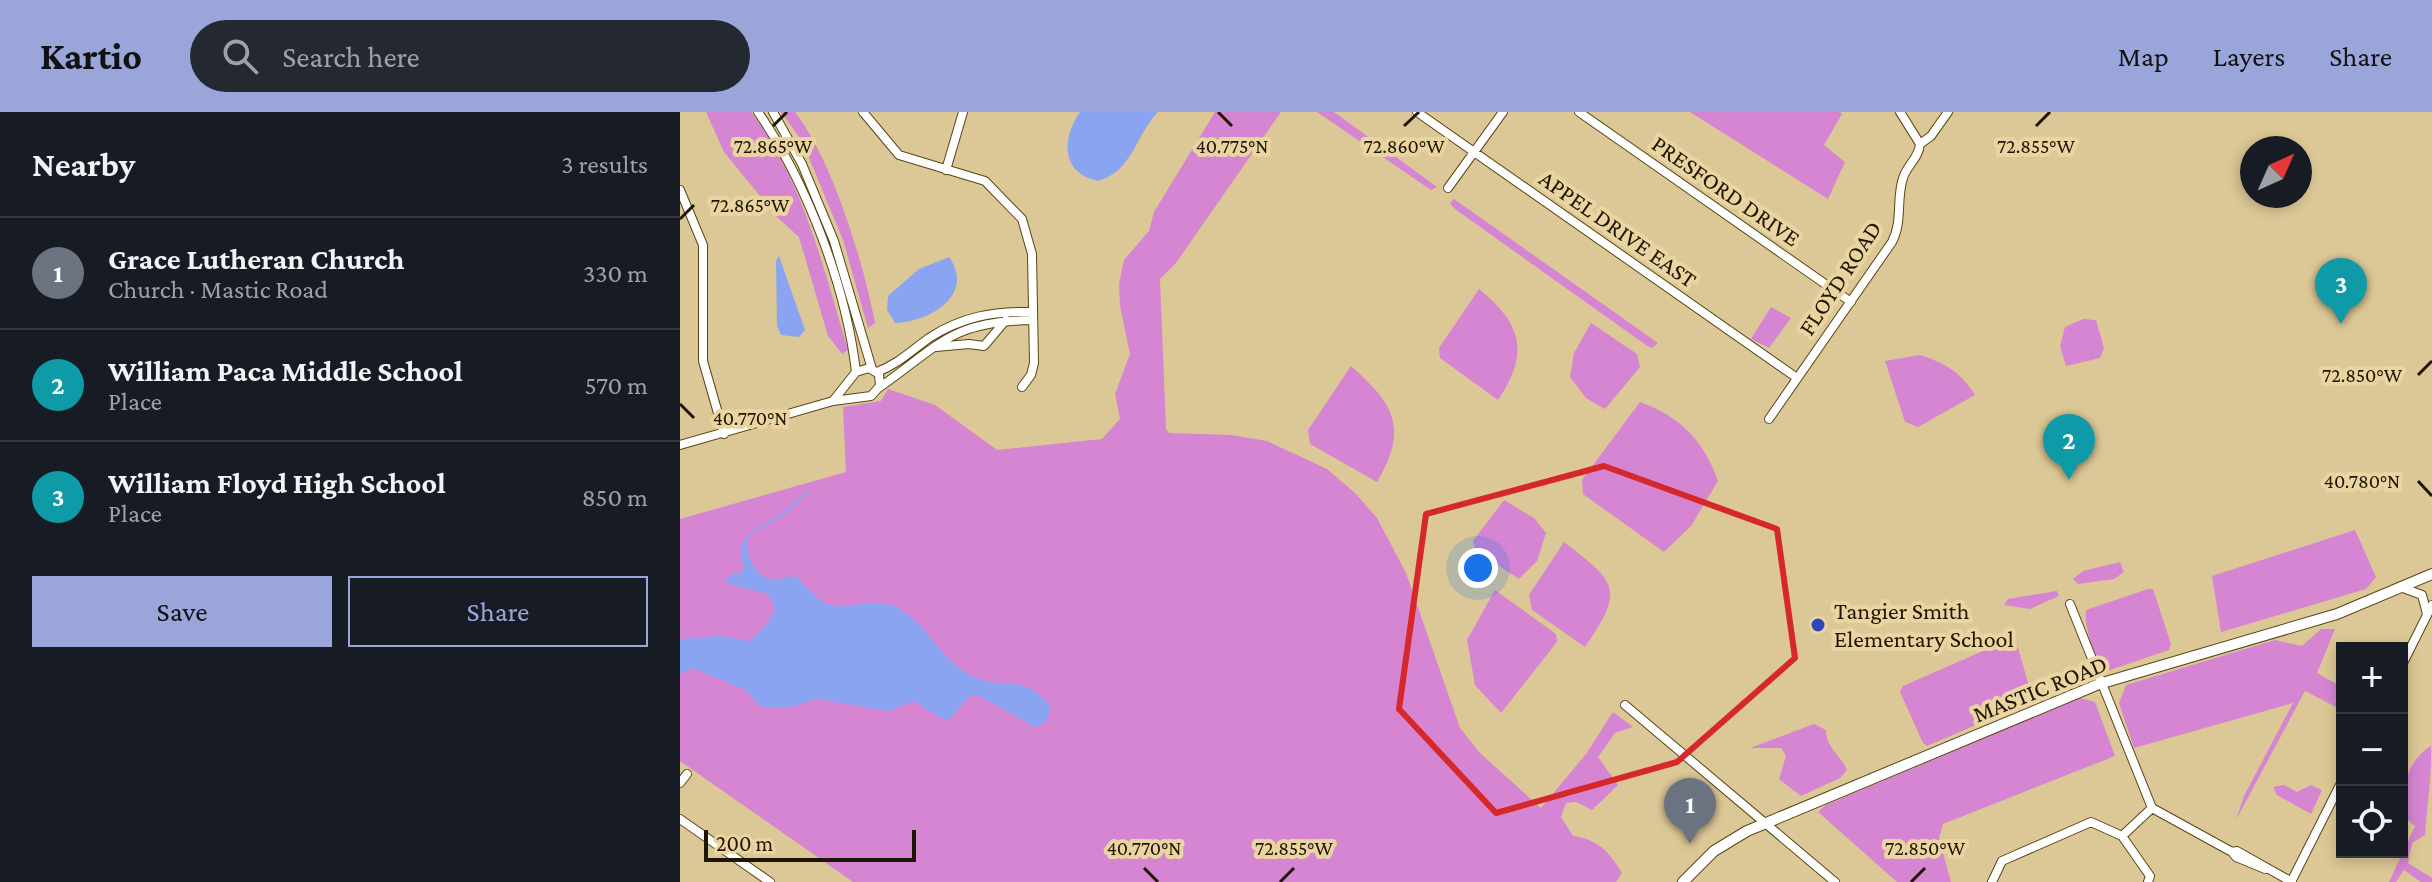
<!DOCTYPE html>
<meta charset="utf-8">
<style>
:root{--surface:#171b24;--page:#242831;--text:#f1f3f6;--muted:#9ea1a6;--line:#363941;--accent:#9aa6da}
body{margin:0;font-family:"Crimson Pro",serif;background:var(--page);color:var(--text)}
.controls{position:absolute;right:24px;bottom:24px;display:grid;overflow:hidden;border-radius:0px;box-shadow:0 4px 12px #0003}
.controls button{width:72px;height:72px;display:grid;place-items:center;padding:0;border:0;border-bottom:2px solid var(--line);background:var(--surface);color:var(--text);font:40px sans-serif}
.compass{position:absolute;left:1560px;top:24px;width:72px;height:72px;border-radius:50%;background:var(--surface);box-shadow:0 4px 12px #0003;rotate:45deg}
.scale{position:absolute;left:24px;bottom:20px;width:212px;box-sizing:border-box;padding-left:8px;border:4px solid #1e1603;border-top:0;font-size:22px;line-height:28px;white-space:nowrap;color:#1e1603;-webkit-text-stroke:6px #ead5a2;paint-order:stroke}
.you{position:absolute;left:798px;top:456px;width:28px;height:28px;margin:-20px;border:6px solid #fff;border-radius:50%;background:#1a73e8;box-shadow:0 0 0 12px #1a73e833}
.badge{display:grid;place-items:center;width:52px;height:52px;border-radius:50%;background:var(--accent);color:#fff;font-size:26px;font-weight:700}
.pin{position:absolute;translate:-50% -66px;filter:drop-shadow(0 2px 4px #0008)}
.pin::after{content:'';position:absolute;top:42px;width:28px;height:24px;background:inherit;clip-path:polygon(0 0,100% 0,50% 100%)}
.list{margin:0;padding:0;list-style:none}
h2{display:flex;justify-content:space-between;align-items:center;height:104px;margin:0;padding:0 32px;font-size:34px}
h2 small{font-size:26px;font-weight:400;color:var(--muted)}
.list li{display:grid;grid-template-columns:52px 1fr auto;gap:24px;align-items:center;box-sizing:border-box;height:112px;padding:0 32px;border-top:2px solid var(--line)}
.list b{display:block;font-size:30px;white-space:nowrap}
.list p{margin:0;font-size:26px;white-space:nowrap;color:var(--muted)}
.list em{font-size:26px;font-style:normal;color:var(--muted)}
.actions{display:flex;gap:16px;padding:24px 32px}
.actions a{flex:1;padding:18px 0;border:2px solid var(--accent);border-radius:0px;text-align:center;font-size:28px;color:var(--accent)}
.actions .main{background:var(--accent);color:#111}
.icon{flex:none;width:44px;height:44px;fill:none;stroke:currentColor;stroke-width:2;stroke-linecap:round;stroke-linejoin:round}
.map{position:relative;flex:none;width:1752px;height:770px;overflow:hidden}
header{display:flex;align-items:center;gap:48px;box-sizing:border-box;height:112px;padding:0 40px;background:var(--accent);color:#111}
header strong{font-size:38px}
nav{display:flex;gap:44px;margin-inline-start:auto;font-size:28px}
.search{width:560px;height:72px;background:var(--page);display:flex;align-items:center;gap:20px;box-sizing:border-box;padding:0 28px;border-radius:44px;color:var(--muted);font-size:30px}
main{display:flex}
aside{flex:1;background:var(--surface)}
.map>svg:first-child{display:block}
.green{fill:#d585d1}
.water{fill:#8aa4f1}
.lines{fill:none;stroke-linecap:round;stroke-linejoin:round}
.stream{stroke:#8aa4f1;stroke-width:2}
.minor-casing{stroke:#584615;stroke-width:10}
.major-casing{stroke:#584615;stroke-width:12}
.minor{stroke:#fff;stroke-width:8}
.major{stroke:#fff;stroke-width:10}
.marked{fill:none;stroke:#d62828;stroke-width:6;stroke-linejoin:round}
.ticks{fill:none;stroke:#1e1603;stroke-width:3}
.poi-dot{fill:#2f47b8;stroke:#ead5a2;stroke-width:3}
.labels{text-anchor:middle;stroke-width:8;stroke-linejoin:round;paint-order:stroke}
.street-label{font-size:24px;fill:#1e1603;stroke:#ead5a2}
.poi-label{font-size:24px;fill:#1e1603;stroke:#ead5a2;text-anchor:start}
.ticks-label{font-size:20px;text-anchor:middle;fill:#1e1603;stroke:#ead5a2;stroke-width:8;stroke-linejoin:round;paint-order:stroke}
</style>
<header>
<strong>Kartio</strong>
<div class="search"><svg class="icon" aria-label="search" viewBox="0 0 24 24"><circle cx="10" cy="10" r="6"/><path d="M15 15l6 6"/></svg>Search here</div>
<nav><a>Map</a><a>Layers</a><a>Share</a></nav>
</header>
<main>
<aside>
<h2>Nearby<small>3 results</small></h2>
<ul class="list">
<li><span class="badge" style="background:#6b7280">1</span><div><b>Grace Lutheran Church</b><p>Church · Mastic Road</p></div><em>330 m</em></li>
<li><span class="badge" style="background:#0f9aa8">2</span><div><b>William Paca Middle School</b><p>Place</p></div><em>570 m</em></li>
<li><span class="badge" style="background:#0f9aa8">3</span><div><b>William Floyd High School</b><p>Place</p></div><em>850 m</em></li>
</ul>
<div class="actions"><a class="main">Save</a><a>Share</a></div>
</aside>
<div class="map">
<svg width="1752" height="770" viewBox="0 0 1752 770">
<rect width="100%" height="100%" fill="#dcc896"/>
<path class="green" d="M26 0H71C123 67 144 158 168 238L162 242 148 224 119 125 97 105 44 40Z
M101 0H115C152 47 184 152 195 211L188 216 163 128 122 29Z
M535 0H601L496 151 480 167 486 317 489 321 551 323 587 329 647 357 675 381 697 406 726 461 780 616 800 641 861 696 906 642 933 600 953 615 935 621 918 645 938 673 912 698 896 690 886 691 881 705 893 724C918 727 930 741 942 761L936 770H173L0 649V407L166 360 163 295 201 289 208 277 255 293 317 338 422 327 440 307 435 282 450 242 440 194 439 172 444 148 469 119 474 100Z
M637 0H654L757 75 751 78Z
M1010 0H1160L1162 2 1144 33 1165 50 1148 87Z
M774 87 978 231 972 236 966 233 775 97 770 91Z
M799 177C842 212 850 240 818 288L760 246 759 236Z
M1091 195 1111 206 1089 236 1071 227Z
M1403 207 1416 208 1424 236 1420 246 1386 254 1380 234 1385 215Z
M911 211 957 242 960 255 925 297 906 286 890 265 894 241Z
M1240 243C1265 251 1281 260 1295 283L1238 315 1225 310 1205 249Z
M671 254C714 292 729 316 697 370L630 332 628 318Z
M960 290C1001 305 1024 329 1038 369L1011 414 984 440 903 382 902 368Z
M824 388 854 406 866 421 857 449 839 467 795 438 793 429Z
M1675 418 1696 465 1686 477 1541 520 1532 464Z
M884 430C937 471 945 477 905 535L852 498 849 483Z
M1440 450 1444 460 1434 467 1398 472 1393 467 1403 459Z
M1468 477H1473L1491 532 1489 538 1427 559C1414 545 1404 517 1406 498Z
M815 478 876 522 877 530 821 601 795 573 787 528Z
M1377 479 1379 484 1350 497 1324 493 1328 487Z
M1641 517H1655L1637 561 1662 575V598L1625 579 1556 708 1564 684 1613 591 1454 636 1439 591 1446 573 1595 528 1622 534Z
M1328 528 1337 532 1352 585 1349 590 1247 634 1243 631 1220 580 1223 574Z
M1400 586 1415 590 1435 644 1263 712 1259 726 1271 770H1217L1138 700 1146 693Z
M1134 612 1146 618C1146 636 1161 643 1167 658L1160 666 1121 684 1099 667 1106 644 1101 636H1070Z
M1751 634C1752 662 1747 694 1745 723L1732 731 1728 751 1752 766V770H1741L1724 758 1716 770H1709L1735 714 1722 704C1722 677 1726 649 1751 634Z
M1604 673 1617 680 1631 673 1642 678 1631 702 1597 683 1593 675Z"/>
<path class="water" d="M400 0H478C455 24 453 59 418 69 380 61 382 26 400 0Z
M99 144 125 218 119 225 101 223 97 214 96 149Z
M269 145C296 183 249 210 215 211L207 198 208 184 239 157Z
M67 424C65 438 73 463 90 467 97 469 108 465 116 464 124 472 133 484 143 490 163 502 193 483 216 495 246 510 259 545 288 562 323 582 339 556 371 595L367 609 355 615 298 583 290 584 269 608C254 606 247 595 233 589L208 599 138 587 108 596 79 594 66 578 12 556 0 562V527L39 524 70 529 88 511 95 496 88 482 45 471 51 462 63 460 61 433Z"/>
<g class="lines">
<path class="stream" d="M67 424 106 400 128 379"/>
<g class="minor-casing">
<path id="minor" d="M78 0C127 71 166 174 176 260
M93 0 122 52 154 129 192 257
M183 0 219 43 305 69 342 107 352 142 354 251 351 263 342 275
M737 0 1117 266
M899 0 1171 190
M1220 0 1240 32
M266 58 283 0
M768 76 823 0
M0 78 23 133V249L44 322
M256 235 289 232 304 234 326 208
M197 260C218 252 231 239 249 226 281 205 313 199 351 200
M200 275C261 232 271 210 351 208
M1089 307 1212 130C1223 109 1216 87 1223 66 1227 53 1239 46 1240 32L1251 24 1268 0
M0 333 153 289 191 284 200 274 199 262 189 256 176 260 153 289
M1723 476 1742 483 1747 502
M1390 492 1472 696 1552 740
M1722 553 1752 493
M945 593 1155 770
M0 671 7 662
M0 707 90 770
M1442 724 1472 696
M1585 757 1556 745 1552 740 1557 739 1612 770
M1312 770 1322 749 1411 710 1442 724 1470 764 1468 770
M1611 770 1662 669"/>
</g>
<g class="major-casing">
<path id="major" d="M1003 770 1034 739 1067 719 1419 572 1657 502 1752 462"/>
</g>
<use href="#minor" class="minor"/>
<use href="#major" class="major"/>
</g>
<path class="marked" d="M924 354 1097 417 1115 546 997 650 816 701 719 597 746 402Z"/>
<path class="ticks" d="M538 0 552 14M93 14 107 0M724 14 739 0M1356 14 1370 0M0 107 14 93M1738 263 1752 249M0 292 14 306M1738 369 1752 384M464 756 478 770M600 770 614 756M1231 770 1245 756"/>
<circle class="poi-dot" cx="1138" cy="513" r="8"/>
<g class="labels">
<g class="street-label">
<text transform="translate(1046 79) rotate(35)" y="8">PRESFORD DRIVE</text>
<text transform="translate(938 117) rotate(35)" y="8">APPEL DRIVE EAST</text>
<text transform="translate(1160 166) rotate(-57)" y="8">FLOYD ROAD</text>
<text transform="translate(1360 577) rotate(-22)" y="8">MASTIC ROAD</text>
</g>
<g class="poi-label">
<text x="1154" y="507">Tangier Smith<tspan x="1154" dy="28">Elementary School</tspan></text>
</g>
</g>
<g class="ticks-label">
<text x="93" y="41">72.865°W</text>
<text x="552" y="41">40.775°N</text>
<text x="724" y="41">72.860°W</text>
<text x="1356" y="41">72.855°W</text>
<text x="70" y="100">72.865°W</text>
<text x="1682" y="270">72.850°W</text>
<text x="70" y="313">40.770°N</text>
<text x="1682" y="376">40.780°N</text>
<text x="464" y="743">40.770°N</text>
<text x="614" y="743">72.855°W</text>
<text x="1245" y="743">72.850°W</text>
</g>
</svg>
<div class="controls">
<button>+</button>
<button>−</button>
<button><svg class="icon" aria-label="locate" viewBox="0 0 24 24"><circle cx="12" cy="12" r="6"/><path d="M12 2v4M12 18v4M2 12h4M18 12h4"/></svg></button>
</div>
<svg class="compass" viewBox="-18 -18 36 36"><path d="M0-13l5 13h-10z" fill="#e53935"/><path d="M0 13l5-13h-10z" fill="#9ea1a6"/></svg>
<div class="scale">200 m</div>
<div class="you"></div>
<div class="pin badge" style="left:1010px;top:732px;background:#6b7280">1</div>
<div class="pin badge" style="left:1389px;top:368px;background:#0f9aa8">2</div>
<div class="pin badge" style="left:1661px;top:212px;background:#0f9aa8">3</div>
</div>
</main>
